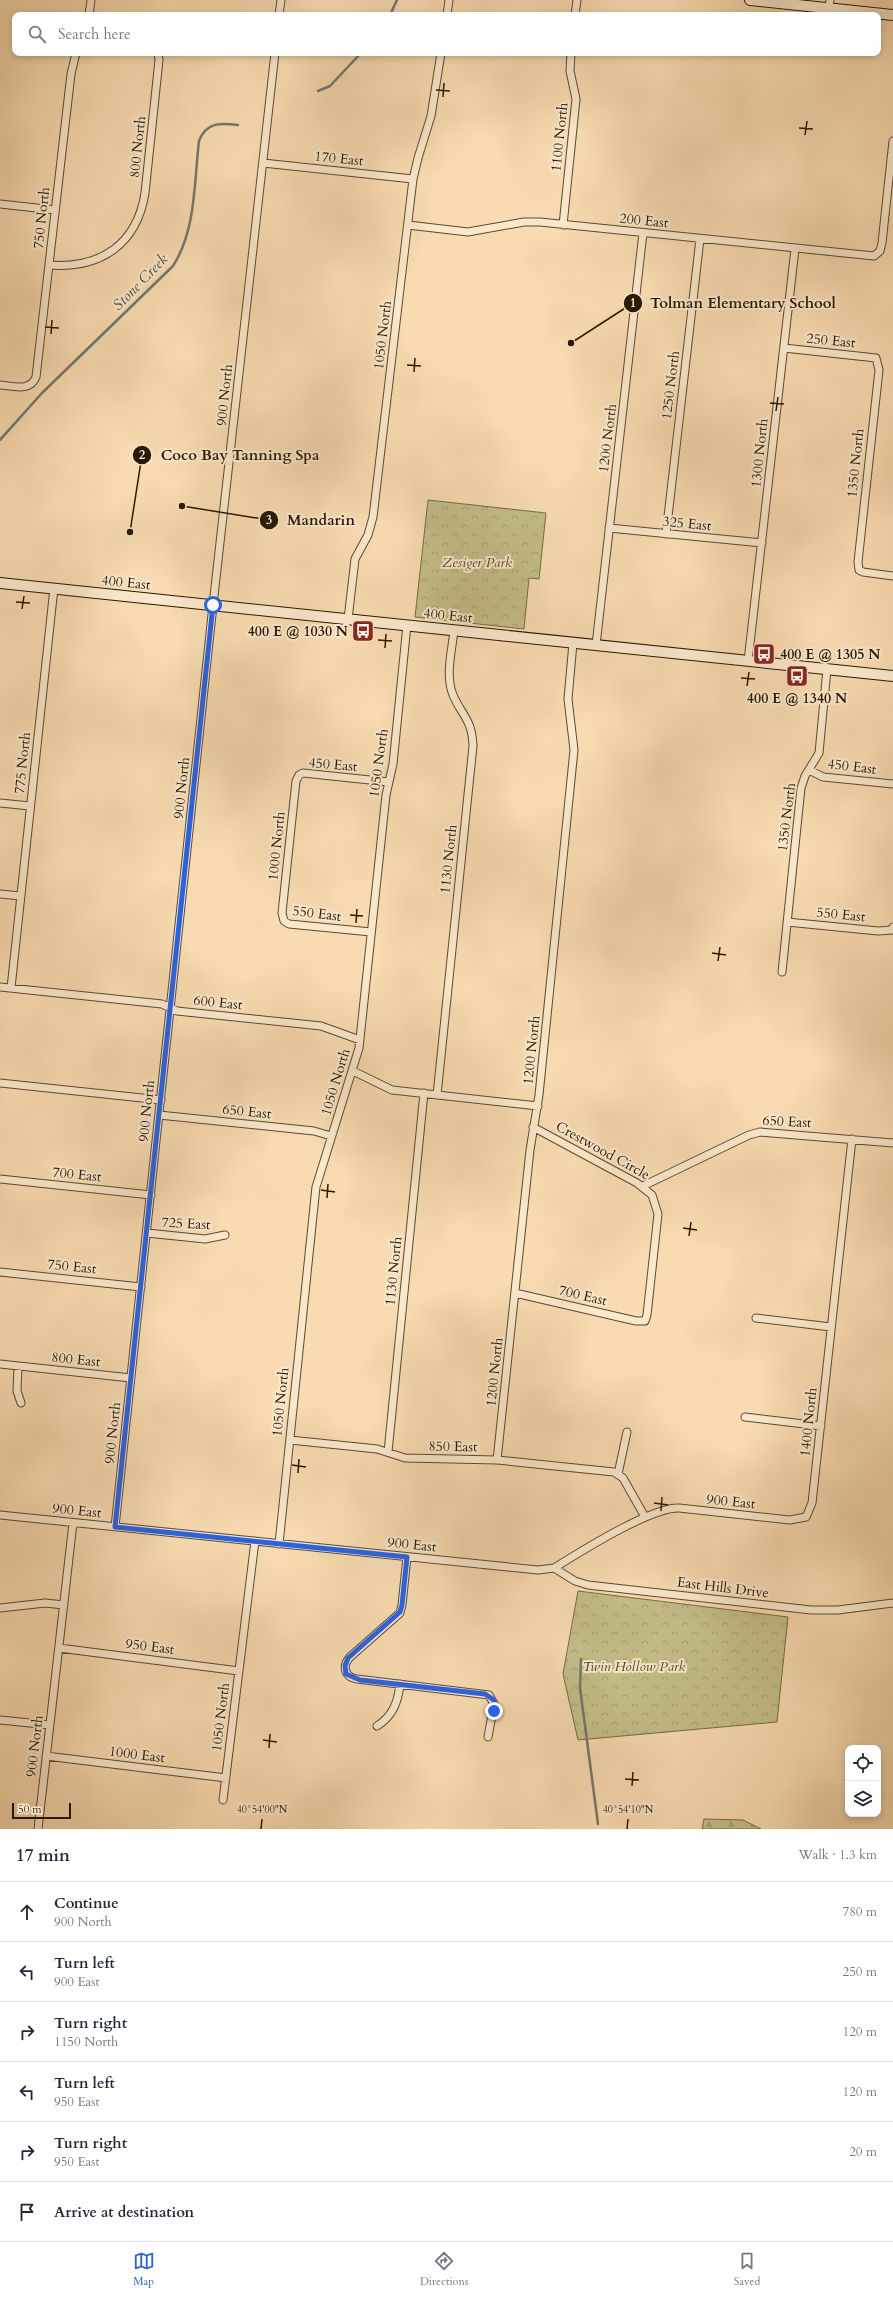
<!DOCTYPE html>
<meta charset="utf-8">
<style>
:root{--surface:#fff;--page:#f2f2f3;--text:#1f2937;--muted:#747a83;--line:#e0e1e3;--accent:#2563eb}
body{margin:0;font-family:Cardo,serif;background:var(--page);color:var(--text)}
.controls{position:absolute;right:12px;bottom:12px;display:grid;overflow:hidden;border-radius:8px;box-shadow:0 2px 6px #0003}
.controls button{width:36px;height:36px;display:grid;place-items:center;padding:0;border:0;border-bottom:1px solid var(--line);background:var(--surface);color:var(--text);font:20px sans-serif}
.scale{position:absolute;left:12px;bottom:10px;width:59px;box-sizing:border-box;padding-left:4px;border:2px solid #291803;border-top:0;font-size:11px;line-height:14px;white-space:nowrap;color:#291803;-webkit-text-stroke:3px #fae8cc;paint-order:stroke}
.stop{position:absolute;width:12px;height:12px;margin:-9px;border:3px solid #2563eb;border-radius:50%;background:#fff}
.stop.end{background:#2563eb;border-color:#fff;box-shadow:0 1px 4px #0008}
.list{margin:0;padding:0;list-style:none}
h2{display:flex;justify-content:space-between;align-items:center;height:52px;margin:0;padding:0 16px;font-size:17px}
h2 small{font-size:13px;font-weight:400;color:var(--muted)}
.list li{display:grid;grid-template-columns:26px 1fr auto;gap:12px;align-items:center;box-sizing:border-box;height:60px;padding:0 16px;border-top:1px solid var(--line)}
.list b{display:block;font-size:15px;white-space:nowrap}
.list p{margin:0;font-size:13px;white-space:nowrap;color:var(--muted)}
.list em{font-size:13px;font-style:normal;color:var(--muted)}
.icon{flex:none;width:22px;height:22px;fill:none;stroke:currentColor;stroke-width:2;stroke-linecap:round;stroke-linejoin:round}
.map{position:relative;flex:none;width:893px;height:1829px;overflow:hidden}
.search{position:absolute;background:var(--surface);box-shadow:0 2px 6px #0003;left:12px;right:12px;top:12px;height:44px;display:flex;align-items:center;gap:10px;box-sizing:border-box;padding:0 14px;border-radius:8px;color:var(--muted);font-size:15px}
.sheet{height:412px;background:var(--surface)}
nav{display:flex;justify-content:space-around;align-items:center;box-sizing:border-box;height:56px;border-top:1px solid var(--line);background:var(--surface);font-size:11px;color:var(--muted)}
nav a{display:grid;justify-items:center;gap:2px}
nav .on{color:var(--accent)}
.map>svg:first-child{display:block}
.forest{fill:url(#forest-firs);stroke:#766b45}
.park{fill:url(#park-crowns);stroke:#766b45}
.lines{fill:none;stroke-linecap:round;stroke-linejoin:round}
.stream{stroke:#72786f;stroke-width:2.5}
.street-casing{stroke:#5d492e;stroke-width:9}
.secondary-casing{stroke:#291803;stroke-width:12}
.street{stroke:#fae8cc;stroke-width:7}
.secondary{stroke:#fae8cc;stroke-width:10}
.route{stroke:#2563eb;stroke-width:5}
.ticks{fill:none;stroke:#291803;stroke-width:1.5}
.labels{text-anchor:middle;stroke-width:4;stroke-linejoin:round;paint-order:stroke}
.street-label{font-size:14px;fill:#291803;stroke:#fae8cc}
.park-label{font-size:14px;font-style:italic;fill:#574a2b;stroke:#fae8cc}
.poi-label{font-size:14px;font-weight:bold;fill:#291803;stroke:#fae8cc;text-anchor:end}
.water-label{font-size:15px;font-style:italic;fill:#535042;stroke:#fae8cc}
.ticks-label{font-size:10px;text-anchor:middle;fill:#291803;stroke:#fae8cc;stroke-width:4;stroke-linejoin:round;paint-order:stroke}
.leader{fill:none;stroke:#291803;stroke-width:1.5}
.callout-dot{fill:#291803;stroke:#fae8cc;stroke-width:1.5}
.mark-label{font-size:12px;text-anchor:middle;font-weight:bold;fill:#fff}
.callout-label{font-size:15px;text-anchor:middle;font-weight:bold;fill:#291803;stroke:#fae8cc;stroke-width:4;stroke-linejoin:round;paint-order:stroke}
</style>
<div class="map">
<svg width="893" height="1829" viewBox="0 0 893 1829">
<defs>
<pattern id="forest-firs" width="22" height="20" patternUnits="userSpaceOnUse"><rect width="22" height="20" fill="#c3be87"/><path d="M5 1l3.5 6h-7zM16 11l3.5 6h-7z" fill="#a8a373"/></pattern>
<pattern id="park-crowns" width="20" height="18" patternUnits="userSpaceOnUse"><rect width="20" height="18" fill="#c3be87"/><path d="M2 6a3 3 0 1 1 6 0M12 15a3 3 0 1 1 6 0" fill="none" stroke="#a8a373"/></pattern>
</defs>
<rect width="100%" height="100%" fill="#f8dbb0"/>
<filter id="stains"><feTurbulence type="fractalNoise" baseFrequency=".005" numOctaves="4"/><feColorMatrix values="0 0 0 0 .2 0 0 0 0 .09 0 0 0 0 .02 0 0 0 .5 -.17"/></filter>
<radialGradient id="worn" r=".72"><stop offset=".6" stop-color="#630" stop-opacity="0"/><stop offset="1" stop-color="#630" stop-opacity=".3"/></radialGradient>
<path class="forest" d="M704 1819 743 1820 761 1829H702Z"/>
<path class="park" d="M428 500 546 513 539 579 529 578 524 629 415 617Z
M578 1591 788 1617 777 1722 578 1740 563 1674Z"/>
<g class="lines">
<path class="stream" d="M390 15 397 0
M318 91 330 86 361 53
M0 440 42 393 173 266C196 230 194 183 199 141 206 122 220 123 238 125
M581 1659 580 1688 598 1824"/>
<g class="street-casing">
<path id="street" d="M829 8 830 0
M89 15 91 0
M279 15 281 0
M447 15 449 0
M575 15 577 0
M263 163 413 179
M0 204 55 210
M408 225 468 232 524 222H540L874 256 880 251 882 243 893 141
M563 225 576 99 570 71 571 53
M49 265C101 269 137 244 145 193L159 60 158 53
M784 348 876 358 879 370 858 562 859 570 863 572 893 576
M0 385C13 386 30 392 36 377L71 74 76 53
M609 528 762 543
M666 534 700 239
M348 619 355 559 368 535 373 517 413 179 418 158 431 116 441 53
M596 645 643 233
M748 661 795 249
M809 770 823 777 893 784
M0 803 30 806
M0 894 21 896
M787 922 878 931 892 930 893 927
M371 932 289 924 284 921 282 913 296 781 299 775 303 773 389 782
M782 972 801 788 805 776 819 753 827 669
M0 987 162 1004 177 1011 321 1026 360 1040
M11 988 54 588
M353 1071 392 1090 538 1106
M0 1083 161 1100
M437 1095 473 746C472 719 462 716 453 695 445 675 452 651 454 630
M159 1115 314 1131 331 1136
M0 1179 151 1195
M643 1186 749 1135 760 1132 893 1143
M147 1233 205 1239 225 1235
M0 1272 141 1287
M515 1293 636 1321H645L647 1315 658 1214 652 1195 637 1183 533 1127
M756 1318 831 1327
M0 1364 131 1378
M18 1366 17 1391 21 1403
M745 1417 821 1426
M290 1440 377 1449 405 1458 497 1460 614 1472 623 1478 645 1517
M388 1452 424 1093
M497 1460 530 1150 539 1095 574 750 568 699 573 643
M618 1474 627 1432
M0 1515 538 1570 554 1568C580 1552 651 1507 679 1508L790 1520 806 1517 812 1503 852 1139
M115 1527 213 605 275 53
M279 1544 316 1187 359 1048 386 795 393 764 407 625
M407 1557 402 1605 400 1613 350 1657C342 1666 344 1677 357 1679L489 1695 494 1704 488 1737
M554 1568 575 1581 588 1585 811 1610H838L893 1603
M0 1608 45 1603 64 1605
M59 1648 239 1671
M0 1720 50 1725
M377 1726C393 1716 398 1702 400 1684
M46 1756 226 1778
M223 1800 255 1541
M38 1829 73 1523"/>
</g>
<g class="secondary-casing">
<path id="secondary" d="M750 0 893 15
M0 583 893 676"/>
</g>
<use href="#street" class="street"/>
<use href="#secondary" class="secondary"/>
</g>
<g class="lines">
<path class="route" d="M213 605 115 1527 407 1557 402 1605 400 1612 348 1658 345 1666 346 1674 360 1680 485 1694 494 1700V1711"/>
</g>
<path class="ticks" d="M436 90 450 91M443 97 444 83M799 128 813 129M805 135 807 121M45 327 59 328M51 334 52 320M407 365 421 366M414 372 415 358M770 403 784 404M776 411 778 397M16 602 30 603M22 609 24 596M378 640 392 641M385 648 386 634M741 678 755 679M747 686 749 672M350 915 363 916M356 923 357 909M712 953 726 955M718 961 720 947M321 1190 335 1192M327 1198 328 1184M683 1228 697 1230M689 1236 691 1222M292 1465 306 1467M298 1473 299 1459M654 1503 668 1505M661 1511 662 1497M263 1740 277 1742M269 1748 270 1734M625 1779 639 1780M632 1786 633 1772M261 1829 262 1819M627 1829 628 1819"/>
<defs>
<g id="bus-square" transform="scale(1.15)"><rect x="-9" y="-9" width="18" height="18" rx="4" fill="#8f2418" stroke="#fae8cc"/><path d="M-5-6H5V4H4V6H2V4H-2V6H-4V4H-5ZM-3.5-4V0h7V-4ZM-3.5 1.2v1.5H-2V1.2ZM2 1.2v1.5H3.5V1.2Z" fill="#fff"/></g>
</defs>
<g fill-rule="evenodd">
<use href="#bus-square" x="363" y="631"/>
<use href="#bus-square" x="764" y="654"/>
<use href="#bus-square" x="797" y="676"/>
</g>
<g class="labels">
<g class="street-label">
<text transform="translate(559 137) rotate(-84)" y="5">1100 North</text>
<text transform="translate(137 147) rotate(-84)" y="5">800 North</text>
<text transform="translate(339 158) rotate(6)" y="5">170 East</text>
<text transform="translate(41 218) rotate(-84)" y="5">750 North</text>
<text transform="translate(644 220) rotate(6)" y="5">200 East</text>
<text transform="translate(382 335) rotate(-83)" y="5">1050 North</text>
<text transform="translate(831 340) rotate(6)" y="5">250 East</text>
<text transform="translate(670 385) rotate(-83)" y="5">1250 North</text>
<text transform="translate(224 395) rotate(-84)" y="5">900 North</text>
<text transform="translate(607 438) rotate(-83)" y="5">1200 North</text>
<text transform="translate(759 453) rotate(-84)" y="5">1300 North</text>
<text transform="translate(855 463) rotate(-84)" y="5">1350 North</text>
<text transform="translate(687 523) rotate(6)" y="5">325 East</text>
<text transform="translate(126 582) rotate(6)" y="5">400 East</text>
<text transform="translate(448 615) rotate(6)" y="5">400 East</text>
<text transform="translate(22 763) rotate(-84)" y="5">775 North</text>
<text transform="translate(378 763) rotate(-82)" y="5">1050 North</text>
<text transform="translate(333 764) rotate(5)" y="5">450 East</text>
<text transform="translate(852 766) rotate(7)" y="5">450 East</text>
<text transform="translate(181 788) rotate(-84)" y="5">900 North</text>
<text transform="translate(786 817) rotate(-83)" y="5">1350 North</text>
<text transform="translate(276 846) rotate(-84)" y="5">1000 North</text>
<text transform="translate(448 859) rotate(-84)" y="5">1130 North</text>
<text transform="translate(317 913) rotate(7)" y="5">550 East</text>
<text transform="translate(841 914) rotate(6)" y="5">550 East</text>
<text transform="translate(218 1002) rotate(6)" y="5">600 East</text>
<text transform="translate(531 1050) rotate(-84)" y="5">1200 North</text>
<text transform="translate(335 1082) rotate(-73)" y="5">1050 North</text>
<text transform="translate(146 1111) rotate(-84)" y="5">900 North</text>
<text transform="translate(247 1111) rotate(6)" y="5">650 East</text>
<text transform="translate(787 1121) rotate(3)" y="5">650 East</text>
<text transform="translate(603 1150) rotate(29)" y="5">Crestwood Circle</text>
<text transform="translate(77 1174) rotate(6)" y="5">700 East</text>
<text transform="translate(186 1223) rotate(3)" y="5">725 East</text>
<text transform="translate(72 1266) rotate(6)" y="5">750 East</text>
<text transform="translate(393 1271) rotate(-84)" y="5">1130 North</text>
<text transform="translate(583 1295) rotate(13)" y="5">700 East</text>
<text transform="translate(76 1359) rotate(6)" y="5">800 East</text>
<text transform="translate(494 1372) rotate(-84)" y="5">1200 North</text>
<text transform="translate(280 1402) rotate(-84)" y="5">1050 North</text>
<text transform="translate(808 1422) rotate(-84)" y="5">1400 North</text>
<text transform="translate(112 1433) rotate(-84)" y="5">900 North</text>
<text transform="translate(453 1446) rotate(1)" y="5">850 East</text>
<text transform="translate(731 1501) rotate(6)" y="5">900 East</text>
<text transform="translate(77 1510) rotate(6)" y="5">900 East</text>
<text transform="translate(412 1544) rotate(6)" y="5">900 East</text>
<text transform="translate(723 1587) rotate(7)" y="5">East Hills Drive</text>
<text transform="translate(150 1646) rotate(7)" y="5">950 East</text>
<text transform="translate(220 1717) rotate(-83)" y="5">1050 North</text>
<text transform="translate(34 1746) rotate(-83)" y="5">900 North</text>
<text transform="translate(137 1754) rotate(7)" y="5">1000 East</text>
</g>
<g class="park-label">
<text x="477" y="567">Zesiger Park</text>
<text x="634" y="1671">Twin Hollow Park</text>
</g>
<g class="poi-label">
<text x="348" y="636">400 E @ 1030 N</text>
<text x="780" y="659" text-anchor="start">400 E @ 1305 N</text>
<text x="797" y="703" text-anchor="middle">400 E @ 1340 N</text>
</g>
<g class="water-label">
<text transform="translate(140 282) rotate(-46)" y="5">Stone Creek</text>
</g>
</g>
<g class="ticks-label">
<text x="262" y="1813">40°54'00"N</text>
<text x="628" y="1813">40°54'10"N</text>
</g>
<path class="leader" d="M571 343L633 303M130 532L142 455M182 506L269 520"/>
<g class="callout-dot">
<circle cx="571" cy="343" r="4"/>
<circle cx="130" cy="532" r="4"/>
<circle cx="182" cy="506" r="4"/>
<circle cx="633" cy="303" r="10"/>
<circle cx="142" cy="455" r="10"/>
<circle cx="269" cy="520" r="10"/>
</g>
<g class="mark-label">
<text x="633" y="307">1</text>
<text x="142" y="459">2</text>
<text x="269" y="524">3</text>
</g>
<g class="callout-label">
<text x="743" y="308">Tolman Elementary School</text>
<text x="240" y="460">Coco Bay Tanning Spa</text>
<text x="321" y="525">Mandarin</text>
</g>
<rect width="100%" height="100%" filter="url(#stains)"/>
<rect width="100%" height="100%" fill="url(#worn)"/>
</svg>
<div class="controls">
<button><svg class="icon" aria-label="locate" viewBox="0 0 24 24"><circle cx="12" cy="12" r="6"/><path d="M12 2v4M12 18v4M2 12h4M18 12h4"/></svg></button>
<button><svg class="icon" aria-label="layers" viewBox="0 0 24 24"><path d="M12 4l9 5-9 5-9-5zM3 14l9 5 9-5"/></svg></button>
</div>
<div class="scale">50 m</div>
<div class="stop" style="left:213px;top:605px"></div>
<div class="stop end" style="left:494px;top:1711px"></div>
<div class="search"><svg class="icon" aria-label="search" viewBox="0 0 24 24"><circle cx="10" cy="10" r="6"/><path d="M15 15l6 6"/></svg>Search here</div>
</div>
<section class="sheet">
<h2>17 min<small>Walk · 1.3 km</small></h2>
<ul class="list">
<li><svg class="icon" aria-label="ahead" viewBox="0 0 24 24"><path d="M12 20V5M6 11l6-6 6 6"/></svg><div><b>Continue</b><p>900 North</p></div><em>780 m</em></li>
<li><svg class="icon" aria-label="left" viewBox="0 0 24 24"><path d="M17 20v-9H6M10 6l-5 5 5 5"/></svg><div><b>Turn left</b><p>900 East</p></div><em>250 m</em></li>
<li><svg class="icon" aria-label="right" viewBox="0 0 24 24"><path d="M7 20v-9h11M14 6l5 5-5 5"/></svg><div><b>Turn right</b><p>1150 North</p></div><em>120 m</em></li>
<li><svg class="icon" aria-label="left" viewBox="0 0 24 24"><path d="M17 20v-9H6M10 6l-5 5 5 5"/></svg><div><b>Turn left</b><p>950 East</p></div><em>120 m</em></li>
<li><svg class="icon" aria-label="right" viewBox="0 0 24 24"><path d="M7 20v-9h11M14 6l5 5-5 5"/></svg><div><b>Turn right</b><p>950 East</p></div><em>20 m</em></li>
<li><svg class="icon" aria-label="arrive" viewBox="0 0 24 24"><path d="M6 21V4h12l-3 4 3 4H6"/></svg><div><b>Arrive at destination</b></div></li>
</ul>
</section>
<nav>
<a class="on"><svg class="icon" aria-label="map" viewBox="0 0 24 24"><path d="M3 6l6-2 6 2 6-2v14l-6 2-6-2-6 2zM9 4v14M15 6v14"/></svg>Map</a>
<a><svg class="icon" aria-label="directions" viewBox="0 0 24 24"><path d="M12 3l9 9-9 9-9-9zM9 14v-3h6M13 9l2 2-2 2"/></svg>Directions</a>
<a><svg class="icon" aria-label="saved" viewBox="0 0 24 24"><path d="M7 4h10v16l-5-4-5 4z"/></svg>Saved</a>
</nav>
